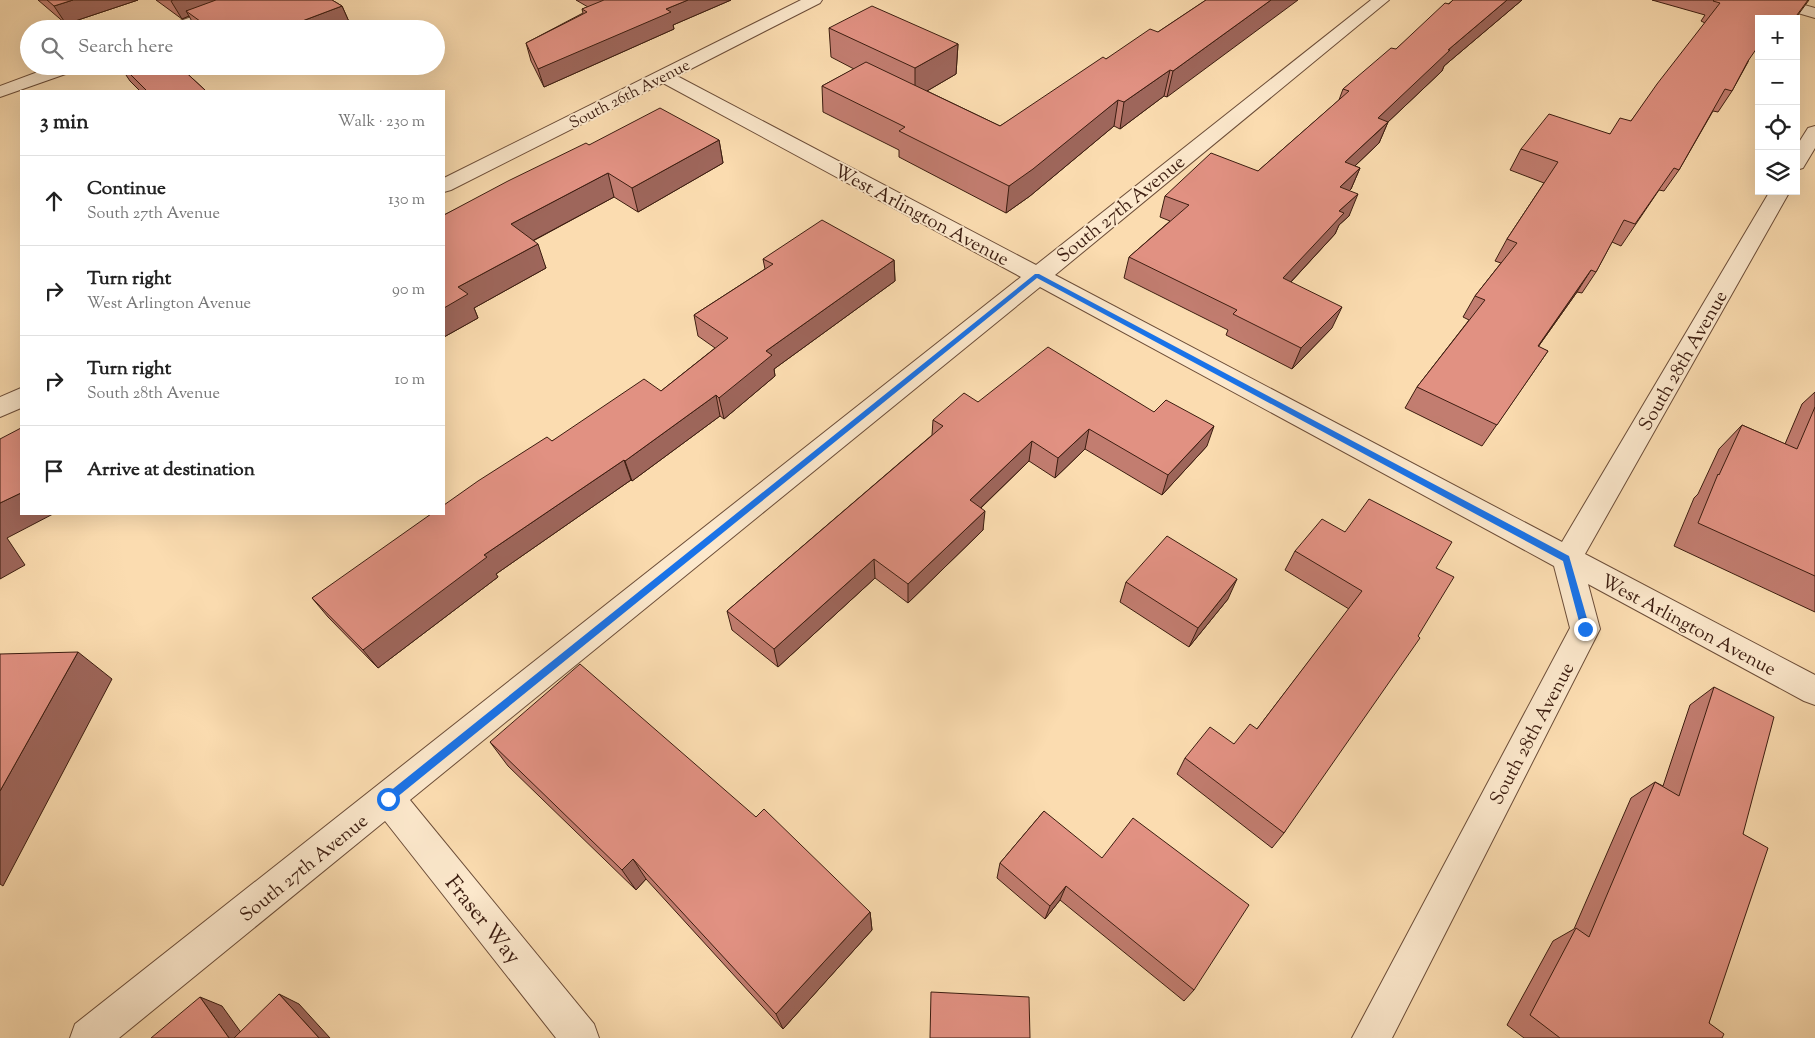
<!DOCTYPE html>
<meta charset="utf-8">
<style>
:root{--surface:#fff;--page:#f2f2f2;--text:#222;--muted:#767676;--line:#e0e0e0}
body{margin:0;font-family:"Sorts Mill Goudy",serif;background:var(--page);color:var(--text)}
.controls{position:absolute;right:15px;top:15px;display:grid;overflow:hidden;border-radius:0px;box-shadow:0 5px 20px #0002}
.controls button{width:45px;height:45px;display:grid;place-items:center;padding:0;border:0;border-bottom:1px solid var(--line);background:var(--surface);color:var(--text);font:25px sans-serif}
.stop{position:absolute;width:15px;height:15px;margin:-11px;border:4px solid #1a73e8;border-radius:50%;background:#fff}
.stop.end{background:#1a73e8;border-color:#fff;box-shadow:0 1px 5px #0008}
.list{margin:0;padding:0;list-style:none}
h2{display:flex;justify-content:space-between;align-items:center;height:65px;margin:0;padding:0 20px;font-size:21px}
h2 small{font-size:16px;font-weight:400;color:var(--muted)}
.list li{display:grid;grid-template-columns:32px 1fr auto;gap:15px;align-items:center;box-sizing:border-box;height:90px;padding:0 20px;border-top:1px solid var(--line)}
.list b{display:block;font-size:19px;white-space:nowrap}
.list p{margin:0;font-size:16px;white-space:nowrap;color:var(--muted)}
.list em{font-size:16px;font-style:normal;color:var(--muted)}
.icon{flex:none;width:28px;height:28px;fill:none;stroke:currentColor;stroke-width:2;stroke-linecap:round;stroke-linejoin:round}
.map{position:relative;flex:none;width:1815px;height:1038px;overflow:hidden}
.search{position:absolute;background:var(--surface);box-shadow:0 5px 20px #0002;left:20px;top:20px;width:425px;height:55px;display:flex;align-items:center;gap:12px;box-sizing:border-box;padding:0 18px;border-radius:28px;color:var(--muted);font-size:19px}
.panel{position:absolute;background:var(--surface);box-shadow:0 5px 20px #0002;left:20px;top:90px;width:425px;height:425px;border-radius:0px}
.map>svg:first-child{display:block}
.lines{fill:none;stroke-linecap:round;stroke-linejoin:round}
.street-casing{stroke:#6c4d38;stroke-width:2}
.street{fill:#fce8cc;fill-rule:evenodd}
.wall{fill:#c27d70;stroke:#3c1d10}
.shaded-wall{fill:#9e665b;stroke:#3c1d10}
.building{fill:#e19182;stroke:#3c1d10}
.route{fill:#1a73e8}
.labels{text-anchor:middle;stroke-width:4;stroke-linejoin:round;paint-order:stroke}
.far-street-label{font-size:16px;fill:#3c1d10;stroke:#fce8cc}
.street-label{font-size:19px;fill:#3c1d10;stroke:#fce8cc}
.near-street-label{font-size:22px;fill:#3c1d10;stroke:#fce8cc}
</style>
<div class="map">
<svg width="1815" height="1038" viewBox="0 0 1815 1038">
<rect width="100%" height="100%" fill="#fbdcb0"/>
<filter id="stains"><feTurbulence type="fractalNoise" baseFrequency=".004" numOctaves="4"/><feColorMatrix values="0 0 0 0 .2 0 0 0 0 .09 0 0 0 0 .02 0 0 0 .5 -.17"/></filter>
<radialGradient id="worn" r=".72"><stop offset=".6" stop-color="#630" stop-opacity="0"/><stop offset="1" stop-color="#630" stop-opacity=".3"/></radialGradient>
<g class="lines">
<g class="street-casing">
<path id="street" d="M239 0H262L260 3 191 29H167L169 25Z
M801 0H822L820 3 677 76 1036 265 1371 0H1389L1055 275 1562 542 1770 191H1790L1585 554 1815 675V705L1804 701 1588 584 1600 629 1392 1038H1352L1570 628 1554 566 1040 287 410 800 594 1024 599 1038H556L385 821 119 1038H70L75 1024 1021 277 663 83 451 190 444 192V178Z
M1761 0H1787L1815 8V18L1763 3Z
M54 66H80L77 70 0 97V86Z
M1815 126V148L1803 168 1796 170V147L1808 128Z
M21 388V408L0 417V397Z"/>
</g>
<use href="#street" class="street"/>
</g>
<path class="wall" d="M38 0H138L66 24Z
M156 0H332L342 6 350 24 337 29H196L189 16 182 19Z
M576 0H731L673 25 674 29 544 87 531 61 526 43 583 13 582 9 588 7Z
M1206 0 1167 97 1164 96 1120 129 1114 126 1030 196 1006 213 899 157V150L823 112 822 86 854 69 831 57 829 28 958 44 956 74 927 91 1000 126 1106 59 1158 32Z
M1453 0H1522L1444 66 1442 71 1388 122 1379 143 1355 166 1360 168 1351 189 1349 191V216L1339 225 1335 234 1291 282 1332 328 1292 369 1226 335 1228 330 1124 278 1129 257 1170 221 1160 217 1165 196 1258 171 1339 100 1343 89 1396 49Z
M1652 0H1809L1795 19H1759L1748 62 1732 91 1718 112 1713 111 1679 170 1664 191 1659 190 1621 246 1612 242 1596 272 1582 293 1577 292 1538 347 1548 351 1482 446 1405 408 1417 387 1469 320 1463 317 1475 296 1501 263 1495 261 1507 239 1544 183 1510 170 1521 149 1610 134 1631 121 1705 23 1701 21 1705 15Z
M120 66H179L206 91H140L130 81Z
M719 140 723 163 638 212 614 197 533 241 546 268 474 308 478 318 444 337V215L589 145Z
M763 259 894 260 895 281 774 369 775 376 724 419 720 416 632 481 631 480 496 574 498 577 378 668 328 617 312 598 552 441 661 391 715 348 698 336 694 315 765 269Z
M1815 392V612L1674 546 1694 498 1698 494 1719 449 1742 425 1785 444 1802 404Z
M978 402 1207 446 1162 495 1085 449 1055 478 1029 461 981 508 983 530 908 603 875 578 778 667 732 630 727 611 932 435 933 420Z
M1345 532 1436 568 1284 833 1272 848 1177 774 1185 758 1234 744 1257 729 1349 609 1285 570 1295 551Z
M1126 582 1228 599 1189 647 1120 602Z
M1714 687 1743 834 1709 1023 1722 1038H1524L1507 1025 1553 941 1574 929 1631 798 1655 782 1663 786 1690 705Z
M490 742 756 817 870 912 872 930 783 1029 646 879 636 890 508 766Z
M1044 811 1194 990 1184 1001 1060 900 1045 919 997 878 1000 863Z"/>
<path class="shaded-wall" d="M73 0H138L66 24 54 6Z
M173 0H233L186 11 189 16 182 19 171 1Z
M688 0H731L673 25 674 29 544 87 538 69 666 9Z
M1271 0H1298L1167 97 1173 71Z
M1507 0H1522L1444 66 1442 71 1370 139 1378 118 1448 50Z
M342 6 350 24 337 29H281Z
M958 44 956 74 915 98V68Z
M1170 70 1164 96 1120 129 1124 102Z
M1118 100 1114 126 1030 196 1006 213 1009 186Z
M1388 122 1379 143 1337 183 1345 162Z
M719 140 723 163 638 212 632 188Z
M1360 168 1351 189 1332 208 1340 187Z
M608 173 614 197 519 248 511 224Z
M1358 194 1349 216 1339 225 1335 234 1275 299 1283 278 1339 211Z
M538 244 546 268 474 308 478 318 444 337V308L458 287Z
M894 260 895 281 774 369 775 376 724 419 719 398 766 351Z
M1591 270 1577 292 1523 368 1538 346Z
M1342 307 1332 328 1292 369 1301 348Z
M716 395 720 416 632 481 625 461Z
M1214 426 1207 446 1162 495 1168 475Z
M1089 429 1085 449 1055 478 1058 458Z
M1032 441 1029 461 968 520 970 500Z
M624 460 631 480 496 574 498 577 378 668 363 650 484 555Z
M21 493V514H53L7 538 25 565 0 579V503Z
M985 511 983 530 908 603V584Z
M874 559 875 578 778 667 774 649Z
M1237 579 1228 599 1189 647 1198 628Z
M78 652 112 679 3 886 0 884V791Z
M633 859 646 879 636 890 622 870Z
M1066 886 1060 900 1045 919 1050 906Z
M870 912 872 930 783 1029 776 1014Z
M279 994 299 1004 330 1038H319Z
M200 997 222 1006 245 1038H229Z"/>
<path class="building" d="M47 0H73L54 6Z
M216 0H332L342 6 281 29H211L186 11Z
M604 0H688L666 9 671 12 538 69 526 43 587 12 582 9Z
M1206 0H1271L1173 71 1170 70 1124 102 1118 100 1033 169 1009 186 899 131 905 127 822 86 866 62 1000 126 1103 57 1106 59 1150 29 1158 32Z
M1453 0H1507L1448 50H1450L1378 118 1388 122 1345 162 1360 168 1340 187 1358 194 1339 211 1344 213 1283 278 1342 307 1301 348 1233 314 1237 310 1129 257 1189 205 1165 196 1211 153 1258 171 1349 91 1343 89 1391 48 1396 49 1445 3 1449 4Z
M1714 0H1808L1794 19H1789L1779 16 1777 19H1759V45L1748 61 1732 91 1725 89 1679 170 1674 168 1635 224 1624 220 1596 272 1591 270 1538 346 1548 351 1497 425 1417 387 1485 300 1475 296 1517 243 1507 239 1558 162 1521 149 1549 114 1610 134 1620 118 1631 121 1657 84 1720 3 1713 1Z
M872 6 958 44 915 68 829 28Z
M122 66H179L206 91H147Z
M660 108 719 140 632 188 608 173 511 224 538 244 458 287 468 294 444 308V215L508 181 586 143 589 145Z
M822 220 894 260 766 351 772 355 719 398 716 395 625 461 624 460 484 555 487 557 363 650 312 598 431 514H444V505L478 481 547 437 552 441 644 379 661 391 728 338 694 315 773 264 763 259Z
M1048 347 1154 412 1166 400 1214 426 1168 475 1089 429 1058 458 1032 441 970 500 985 511 908 584 874 559 774 649 727 611 943 426 933 420 964 393 978 402Z
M1815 407V576L1698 523 1718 474 1719 475 1742 425 1797 449Z
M21 428V493L0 503V439Z
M1369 499 1452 542 1436 568 1454 577 1418 636 1420 638 1284 833 1185 758 1210 727 1234 744 1250 724 1257 729 1362 591 1295 551 1322 519 1345 532Z
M1167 536 1237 579 1198 628 1126 582Z
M78 652 0 791V654Z
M580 664 756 817 764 809 870 912 776 1014 633 859 622 870 490 742Z
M1714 687 1774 717 1743 834 1768 848 1709 1023 1724 1034 1722 1038H1560L1530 1015 1576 928 1589 937 1655 782 1679 796Z
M1044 811 1102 858 1133 818 1249 905 1194 990 1066 886 1050 906 1000 863Z
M931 992 1029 997 1030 1038H930Z
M279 994 319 1038H234Z
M200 997 229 1038H151Z"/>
<path class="route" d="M1035 274H1039L1569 556 1590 629 1588 632 1585 633 1581 629 1563 561 1037 278 391 802H384V796Z"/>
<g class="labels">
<g class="far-street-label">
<text transform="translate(629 93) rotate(-27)" y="6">South 26th Avenue</text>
</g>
<g class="street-label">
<text transform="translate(1120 208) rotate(-39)" y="7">South 27th Avenue</text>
<text transform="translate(922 214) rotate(28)" y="7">West Arlington Avenue</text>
<text transform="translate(1682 360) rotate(-60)" y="7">South 28th Avenue</text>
<text transform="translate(1689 624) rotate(28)" y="7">West Arlington Avenue</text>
<text transform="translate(1531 733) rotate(-62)" y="7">South 28th Avenue</text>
<text transform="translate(303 867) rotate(-39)" y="7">South 27th Avenue</text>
</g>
<g class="near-street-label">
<text transform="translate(484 919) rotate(51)" y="8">Fraser Way</text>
</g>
</g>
<rect width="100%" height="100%" filter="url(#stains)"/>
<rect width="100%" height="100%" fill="url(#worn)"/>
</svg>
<div class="controls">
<button>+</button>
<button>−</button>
<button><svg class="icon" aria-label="locate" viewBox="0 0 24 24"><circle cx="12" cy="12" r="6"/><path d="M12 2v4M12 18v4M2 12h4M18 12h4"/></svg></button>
<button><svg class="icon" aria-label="layers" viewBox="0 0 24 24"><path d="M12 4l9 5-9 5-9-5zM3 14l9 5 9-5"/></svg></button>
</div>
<div class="stop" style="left:388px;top:799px"></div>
<div class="stop end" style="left:1585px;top:629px"></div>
<div class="search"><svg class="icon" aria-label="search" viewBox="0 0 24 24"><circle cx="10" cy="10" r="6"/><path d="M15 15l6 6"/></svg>Search here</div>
<section class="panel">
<h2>3 min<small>Walk · 230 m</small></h2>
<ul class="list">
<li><svg class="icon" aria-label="ahead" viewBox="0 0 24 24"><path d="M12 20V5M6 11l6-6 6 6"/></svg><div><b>Continue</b><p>South 27th Avenue</p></div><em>130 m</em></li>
<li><svg class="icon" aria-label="right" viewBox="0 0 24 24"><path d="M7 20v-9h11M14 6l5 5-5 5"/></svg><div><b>Turn right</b><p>West Arlington Avenue</p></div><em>90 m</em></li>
<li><svg class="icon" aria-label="right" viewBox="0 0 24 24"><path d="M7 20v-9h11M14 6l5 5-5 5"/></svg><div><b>Turn right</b><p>South 28th Avenue</p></div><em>10 m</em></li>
<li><svg class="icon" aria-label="arrive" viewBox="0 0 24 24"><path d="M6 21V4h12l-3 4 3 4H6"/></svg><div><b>Arrive at destination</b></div></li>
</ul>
</section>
</div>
